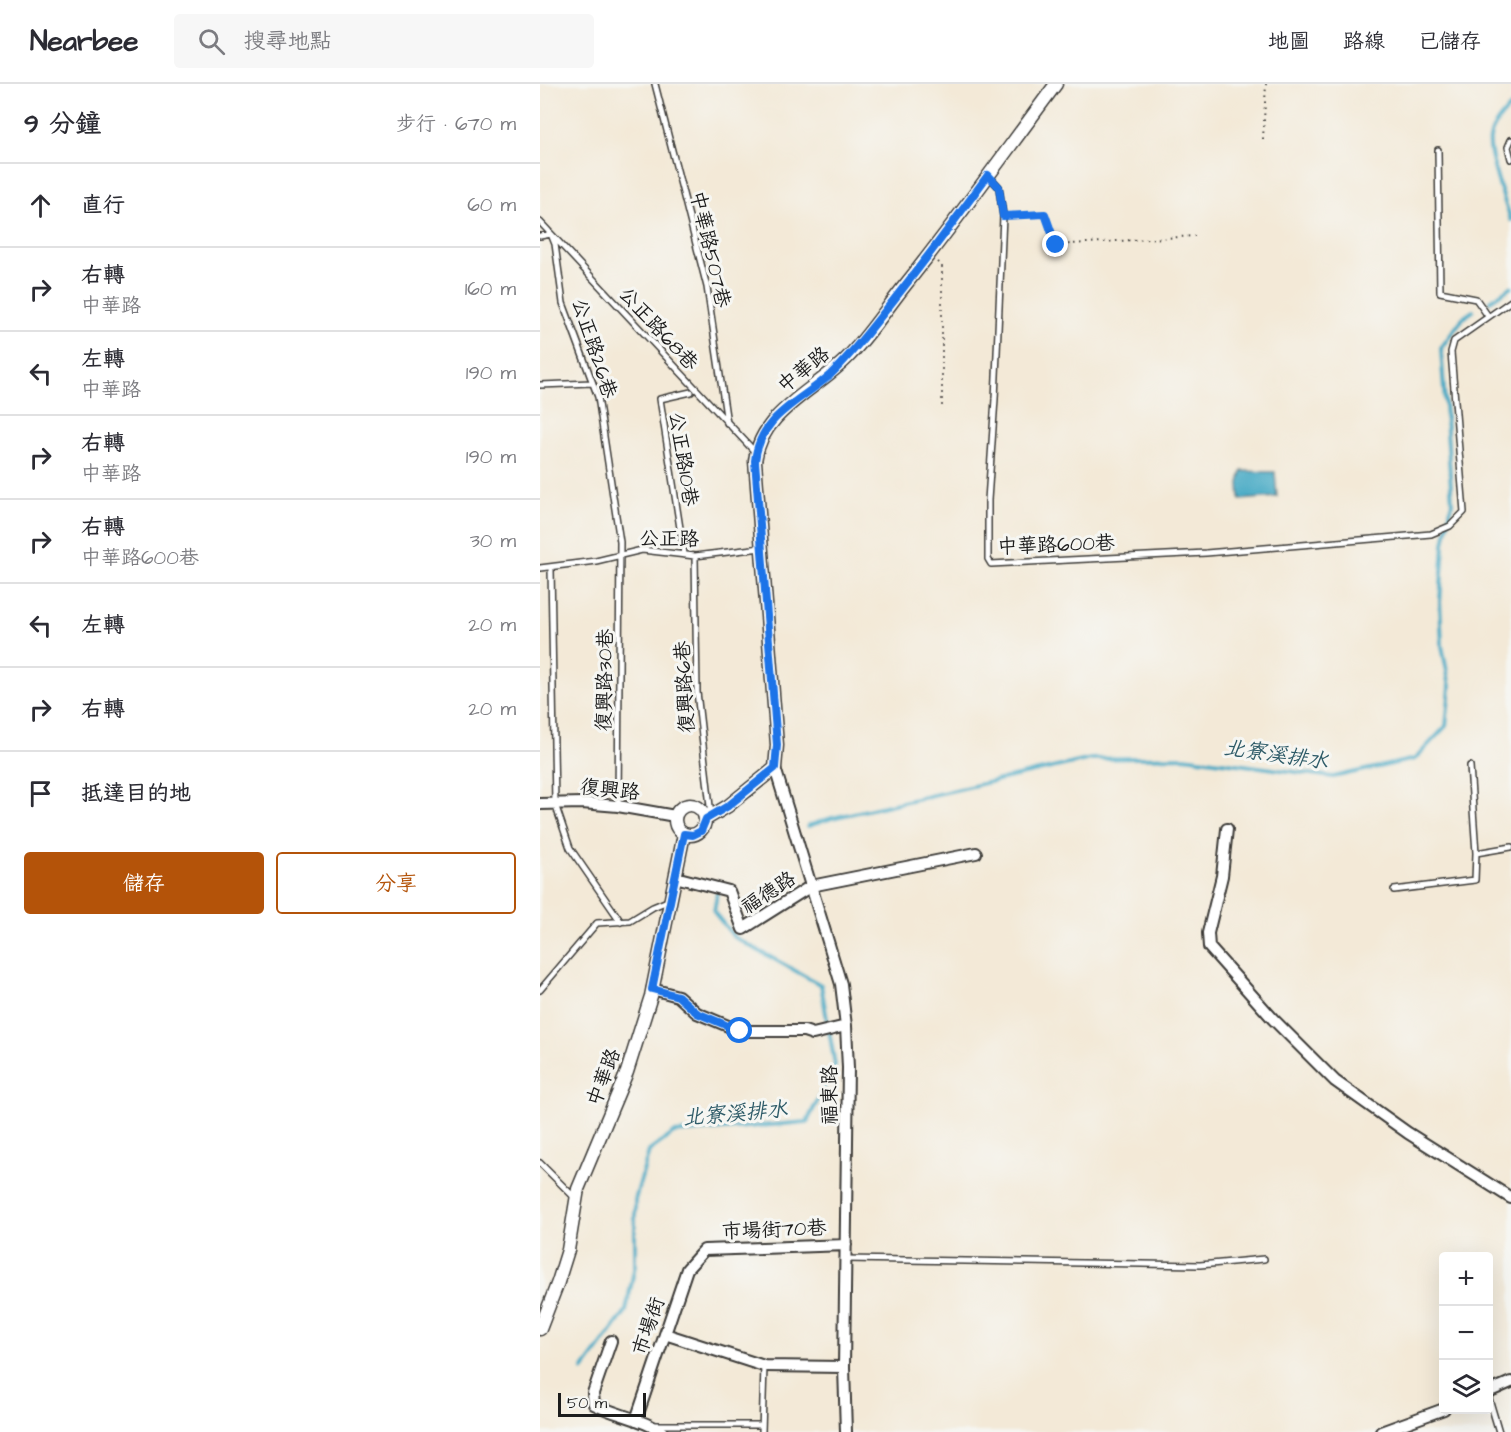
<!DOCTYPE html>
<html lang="zh-TW">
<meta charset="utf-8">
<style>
:root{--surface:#fff;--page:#f7f7f7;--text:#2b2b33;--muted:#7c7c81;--line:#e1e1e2;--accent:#b45309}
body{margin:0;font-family:"Architects Daughter","LXGW WenKai TC",sans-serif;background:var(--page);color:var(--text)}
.controls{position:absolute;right:18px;bottom:18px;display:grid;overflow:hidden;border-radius:6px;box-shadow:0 6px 24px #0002}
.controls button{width:54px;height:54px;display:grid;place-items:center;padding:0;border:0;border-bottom:2px solid var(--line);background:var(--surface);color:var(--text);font:30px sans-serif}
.scale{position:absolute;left:18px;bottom:15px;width:88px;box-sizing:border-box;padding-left:6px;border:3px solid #1c1c1c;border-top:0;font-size:16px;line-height:21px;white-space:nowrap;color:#1c1c1c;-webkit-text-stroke:4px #f6f6f2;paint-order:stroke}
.stop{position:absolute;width:18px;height:18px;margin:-14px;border:4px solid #1a73e8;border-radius:50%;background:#fff}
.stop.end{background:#1a73e8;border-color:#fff;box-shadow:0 2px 6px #0008}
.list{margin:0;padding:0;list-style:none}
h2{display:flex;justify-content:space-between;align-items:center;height:78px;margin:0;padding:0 24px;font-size:26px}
h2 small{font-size:20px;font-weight:400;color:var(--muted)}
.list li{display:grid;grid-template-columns:39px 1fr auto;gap:18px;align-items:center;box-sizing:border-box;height:84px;padding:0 24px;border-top:2px solid var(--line)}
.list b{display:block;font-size:22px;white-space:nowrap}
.list p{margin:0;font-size:20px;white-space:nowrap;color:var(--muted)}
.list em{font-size:20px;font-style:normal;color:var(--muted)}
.actions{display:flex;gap:12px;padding:18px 24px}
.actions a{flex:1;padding:14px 0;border:2px solid var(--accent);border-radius:6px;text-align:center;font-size:21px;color:var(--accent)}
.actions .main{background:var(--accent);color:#fff}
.icon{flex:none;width:33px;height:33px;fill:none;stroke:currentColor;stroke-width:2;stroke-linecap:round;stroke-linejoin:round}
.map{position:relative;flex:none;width:971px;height:1348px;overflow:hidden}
header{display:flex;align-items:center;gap:36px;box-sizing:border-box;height:84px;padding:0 30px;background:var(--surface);border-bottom:2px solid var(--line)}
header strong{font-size:28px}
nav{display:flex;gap:33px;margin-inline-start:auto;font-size:21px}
.search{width:420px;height:54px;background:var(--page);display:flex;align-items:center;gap:15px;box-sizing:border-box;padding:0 21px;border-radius:6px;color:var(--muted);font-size:22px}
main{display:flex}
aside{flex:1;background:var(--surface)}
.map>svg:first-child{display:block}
.water{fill:#44a9c4;stroke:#306270;stroke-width:1.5}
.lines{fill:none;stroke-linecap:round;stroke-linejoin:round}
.stream{stroke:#44a9c4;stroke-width:4}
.service-casing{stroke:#3c3b38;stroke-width:8}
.minor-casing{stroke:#3c3b38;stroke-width:14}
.tertiary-casing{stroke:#3c3b38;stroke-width:15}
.path{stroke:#3c3b38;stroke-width:2;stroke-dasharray:1.5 4.5;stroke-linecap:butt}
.service{stroke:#fff;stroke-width:5}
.minor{stroke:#fff;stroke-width:10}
.tertiary{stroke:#fff;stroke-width:12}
.route{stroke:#1a73e8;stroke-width:8}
.labels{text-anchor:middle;stroke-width:6;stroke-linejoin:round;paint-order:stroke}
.street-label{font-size:20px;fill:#1c1c1c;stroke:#f6f6f2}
.water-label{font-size:21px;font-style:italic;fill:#2e5b68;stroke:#f6f6f2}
</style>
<header>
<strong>Nearbee</strong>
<div class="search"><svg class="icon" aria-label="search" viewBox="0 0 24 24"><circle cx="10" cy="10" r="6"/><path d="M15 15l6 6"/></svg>搜尋地點</div>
<nav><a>地圖</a><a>路線</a><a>已儲存</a></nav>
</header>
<main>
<aside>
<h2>9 分鐘<small>步行 · 670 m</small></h2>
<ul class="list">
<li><svg class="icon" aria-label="ahead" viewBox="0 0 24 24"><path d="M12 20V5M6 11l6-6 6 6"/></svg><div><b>直行</b></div><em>60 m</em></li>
<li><svg class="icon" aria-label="right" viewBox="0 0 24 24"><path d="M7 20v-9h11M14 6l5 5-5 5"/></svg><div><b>右轉</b><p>中華路</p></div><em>160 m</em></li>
<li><svg class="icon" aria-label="left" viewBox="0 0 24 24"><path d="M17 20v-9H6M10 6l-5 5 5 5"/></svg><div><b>左轉</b><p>中華路</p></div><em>190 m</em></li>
<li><svg class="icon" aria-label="right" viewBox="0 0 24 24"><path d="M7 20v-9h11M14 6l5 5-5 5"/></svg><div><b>右轉</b><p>中華路</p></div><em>190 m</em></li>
<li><svg class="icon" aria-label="right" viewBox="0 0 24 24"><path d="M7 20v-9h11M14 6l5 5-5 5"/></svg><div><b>右轉</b><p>中華路600巷</p></div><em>30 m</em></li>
<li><svg class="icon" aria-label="left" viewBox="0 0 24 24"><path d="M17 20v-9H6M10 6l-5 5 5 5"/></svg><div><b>左轉</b></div><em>20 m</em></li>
<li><svg class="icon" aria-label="right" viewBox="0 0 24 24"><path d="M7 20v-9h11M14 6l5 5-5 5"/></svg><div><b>右轉</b></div><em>20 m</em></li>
<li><svg class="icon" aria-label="arrive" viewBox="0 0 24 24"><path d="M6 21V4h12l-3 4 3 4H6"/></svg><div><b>抵達目的地</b></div></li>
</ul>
<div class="actions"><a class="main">儲存</a><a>分享</a></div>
</aside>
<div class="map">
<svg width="971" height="1348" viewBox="0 0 971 1348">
<rect width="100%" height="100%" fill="#f6f6f2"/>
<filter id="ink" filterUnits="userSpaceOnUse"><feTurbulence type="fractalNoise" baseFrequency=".0167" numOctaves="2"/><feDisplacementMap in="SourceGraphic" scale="12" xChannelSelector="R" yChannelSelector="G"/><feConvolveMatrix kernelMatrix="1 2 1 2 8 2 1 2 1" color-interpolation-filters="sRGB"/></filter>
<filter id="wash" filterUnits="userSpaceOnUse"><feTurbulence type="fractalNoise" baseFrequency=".008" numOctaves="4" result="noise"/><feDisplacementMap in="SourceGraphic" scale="24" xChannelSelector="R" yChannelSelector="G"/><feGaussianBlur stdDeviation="1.35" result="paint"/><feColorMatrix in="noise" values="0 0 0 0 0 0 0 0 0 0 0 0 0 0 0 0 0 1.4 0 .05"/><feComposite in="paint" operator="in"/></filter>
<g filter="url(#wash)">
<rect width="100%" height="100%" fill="#f3e9d7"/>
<path class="water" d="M702 387 735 388 737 413 700 416 699 399Z"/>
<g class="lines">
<path class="stream" d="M971 23C963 29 952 43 950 54 947 70 965 118 971 136
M950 217 971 203
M268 742 292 734 551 675 644 673 793 693 875 675 906 642 910 603 902 562 900 518 904 460 912 418 901 264 923 234 933 227
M43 1286 86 1227 95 1181V1116L109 1067 134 1049 267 1038 295 981 281 901 194 853 174 828 177 809"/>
</g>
</g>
<g filter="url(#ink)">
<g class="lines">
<g class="service-casing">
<path id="service" d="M115 0 167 203 187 339
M971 56 968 63 971 75
M898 66 900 208 936 215 948 232
M449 92 459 103 463 132 455 315 448 416V475L451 480 666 469 891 450 910 442 924 428 911 268 914 257 971 217
M0 138 216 369
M0 152 11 150 15 160 23 219 58 313 80 458 78 722
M0 301 52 299
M144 470 120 315 151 308
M155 472 157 608 171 731
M0 484 56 477 102 466 155 472 221 464
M11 484 15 720 30 764 81 838
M930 682 936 769
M854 806 935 796 936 769 971 763
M0 906 57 839 90 837 113 823 130 816
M0 1079 35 1114
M306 1175 660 1181 724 1175
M948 1311 959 1348
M116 1341H222
M222 1348 224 1282"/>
</g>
<g class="minor-casing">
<path id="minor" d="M235 684 301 900 306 942 308 984 304 1283 306 1348
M0 720 42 719 78 722 135 732
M687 745 682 792 668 849 669 863 733 935 795 997 868 1049 971 1114
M135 793 189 807 203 845 271 802 436 769
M112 905 138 912 157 929 200 947H264L273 950 306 942
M125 1250 224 1282 304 1283
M71 1257 53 1309 54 1320C75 1331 101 1334 122 1348
M948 1308 971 1298
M96 1336 147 1185 164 1166 306 1161
M841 1348 904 1325"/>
</g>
<g class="tertiary-casing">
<path id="tertiary" d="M135 736a15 15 0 1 1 30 0a15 15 0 1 1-30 0Z
M166 735 188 722 235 684 237 661 215 377C221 328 274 307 306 275 328 253 346 225 366 200 418 135 466 67 516 0
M0 1245 18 1198 28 1166 38 1105 87 988 111 912 144 750"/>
</g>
<path class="path" d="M723 55 726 0
M472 132 505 130 516 161 655 152
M398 178 402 182V322"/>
<use href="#service" class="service"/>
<use href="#minor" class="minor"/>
<use href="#tertiary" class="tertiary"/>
</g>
</g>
<g class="lines" filter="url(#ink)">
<path class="route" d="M200 947 157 929 138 912 112 905 144 750 153 751 161 747 166 735 188 722 235 684 237 661 215 377C220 331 260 318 290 291 312 270 330 246 349 222 383 179 416 135 448 91L459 103 463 132 505 130 516 161"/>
</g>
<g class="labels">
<g class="street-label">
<text transform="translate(171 165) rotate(77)" y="7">中華路507巷</text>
<text transform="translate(119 244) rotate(47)" y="7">公正路68巷</text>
<text transform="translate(55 264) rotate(72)" y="7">公正路26巷</text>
<text transform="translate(263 285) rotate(-39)" y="7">中華路</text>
<text transform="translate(144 375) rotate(81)" y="7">公正路10巷</text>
<text transform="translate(129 454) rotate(1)" y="7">公正路</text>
<text transform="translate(516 460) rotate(-2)" y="7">中華路600巷</text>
<text transform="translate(64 596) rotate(-89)" y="7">復興路30巷</text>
<text transform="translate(144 603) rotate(-93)" y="7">復興路6巷</text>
<text transform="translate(70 705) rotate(6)" y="7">復興路</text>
<text transform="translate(228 808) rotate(-33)" y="7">福德路</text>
<text transform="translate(63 993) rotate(-69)" y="7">中華路</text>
<text transform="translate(289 1011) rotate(-90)" y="7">福東路</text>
<text transform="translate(234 1145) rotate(-2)" y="7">市場街70巷</text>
<text transform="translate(108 1242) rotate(-71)" y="7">市場街</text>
</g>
<g class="water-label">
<text transform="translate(736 670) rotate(8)" y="7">北寮溪排水</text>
<text transform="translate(195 1029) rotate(-5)" y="7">北寮溪排水</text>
</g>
</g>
</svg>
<div class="controls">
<button>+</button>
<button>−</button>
<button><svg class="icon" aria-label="layers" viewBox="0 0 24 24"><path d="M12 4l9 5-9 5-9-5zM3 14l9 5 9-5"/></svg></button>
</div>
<div class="scale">50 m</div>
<div class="stop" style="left:200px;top:947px"></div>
<div class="stop end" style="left:516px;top:161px"></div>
</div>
</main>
